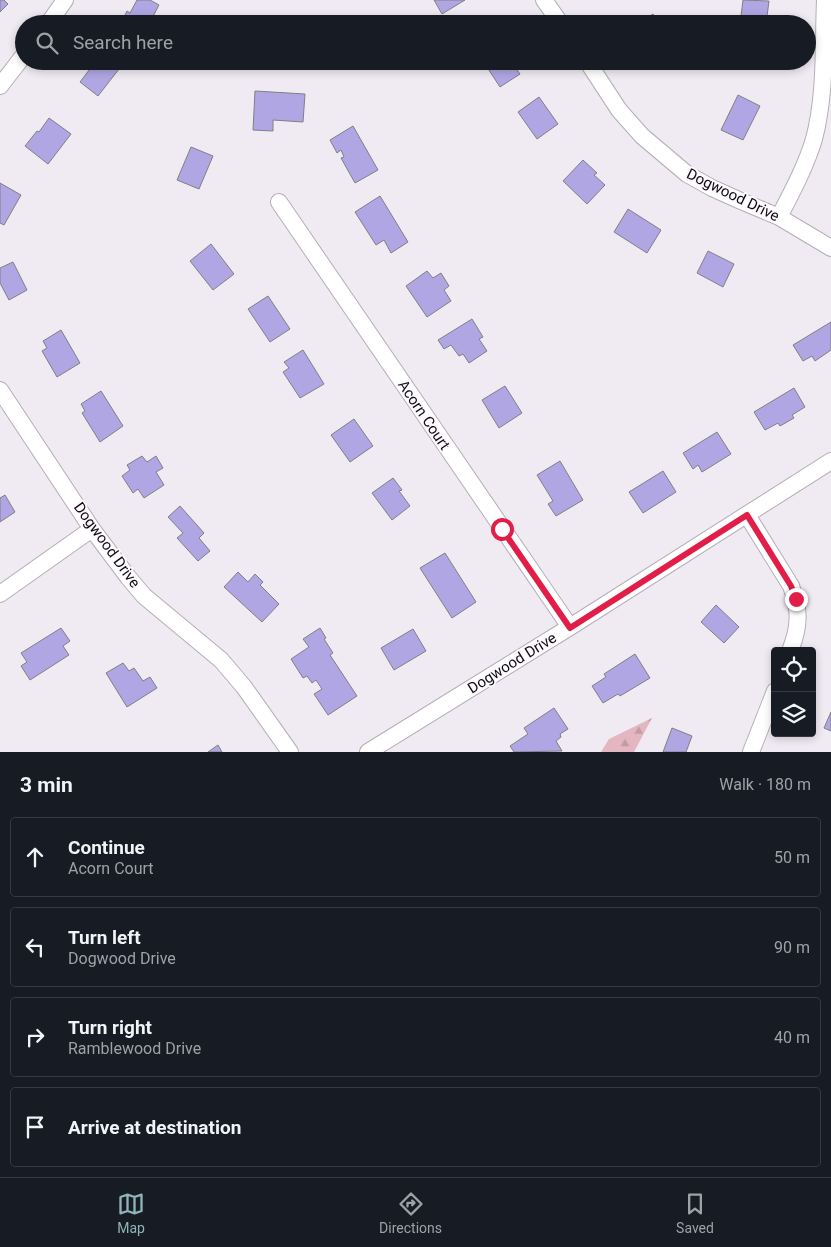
<!DOCTYPE html>
<meta charset="utf-8">
<style>
:root{--surface:#171b24;--page:#20242c;--text:#f1f3f6;--muted:#9ea1a6;--line:#363941;--accent:#90b4b7}
body{margin:0;font-family:Roboto,sans-serif;background:var(--page);color:var(--text)}
.controls{position:absolute;right:15px;bottom:15px;display:grid;overflow:hidden;border-radius:5px;box-shadow:0 2px 8px #0003}
.controls button{width:45px;height:45px;display:grid;place-items:center;padding:0;border:0;border-bottom:1px solid var(--line);background:var(--surface);color:var(--text);font:25px sans-serif}
.stop{position:absolute;width:15px;height:15px;margin:-11px;border:4px solid #e11d48;border-radius:50%;background:#fff}
.stop.end{background:#e11d48;border-color:#fff;box-shadow:0 1px 5px #0008}
.list{margin:0;padding:0;list-style:none}
h2{display:flex;justify-content:space-between;align-items:center;height:65px;margin:0;padding:0 20px;font-size:21px}
h2 small{font-size:16px;font-weight:400;color:var(--muted)}
.list li{display:grid;grid-template-columns:32px 1fr auto;gap:15px;align-items:center;box-sizing:border-box;height:80px;margin:0 10px 10px;padding:0 10px;border:1px solid var(--line);border-radius:5px}
.list b{display:block;font-size:19px;white-space:nowrap}
.list p{margin:0;font-size:16px;white-space:nowrap;color:var(--muted)}
.list em{font-size:16px;font-style:normal;color:var(--muted)}
.icon{flex:none;width:28px;height:28px;fill:none;stroke:currentColor;stroke-width:2;stroke-linecap:round;stroke-linejoin:round}
.map{position:relative;flex:none;width:831px;height:752px;overflow:hidden}
.search{position:absolute;background:var(--surface);box-shadow:0 2px 8px #0003;left:15px;right:15px;top:15px;height:55px;display:flex;align-items:center;gap:12px;box-sizing:border-box;padding:0 18px;border-radius:28px;color:var(--muted);font-size:19px}
.sheet{height:425px;background:var(--surface)}
nav{display:flex;justify-content:space-around;align-items:center;box-sizing:border-box;height:70px;border-top:1px solid var(--line);background:var(--surface);font-size:14px;color:var(--muted)}
nav a{display:grid;justify-items:center;gap:2px}
nav .on{color:var(--accent)}
.map>svg:first-child{display:block}
.forest{fill:url(#forest-firs)}
.building{fill:#b0a6e3;stroke:#807f85}
.lines{fill:none;stroke-linecap:round;stroke-linejoin:round}
.minor-casing{stroke:#b4afb6;stroke-width:18}
.minor{stroke:#fff;stroke-width:16}
.route{stroke:#e11d48;stroke-width:6}
.labels{text-anchor:middle;stroke-width:4;stroke-linejoin:round;paint-order:stroke}
.street-label{font-size:15px;fill:#0d0c0e;stroke:#fdf9fe}
</style>
<div class="map">
<svg width="831" height="752" viewBox="0 0 831 752">
<defs>
<pattern id="forest-firs" width="22" height="20" patternUnits="userSpaceOnUse" patternTransform="scale(1.25)"><rect width="22" height="20" fill="#e3b6c1"/><path d="M5 1l3.5 6h-7zM16 11l3.5 6h-7z" fill="#c29ba5"/></pattern>
</defs>
<rect width="100%" height="100%" fill="#f0ebf2"/>
<path class="forest" d="M652 718 634 752H601L609 739Z"/>
<path class="building" d="M0 0H4L8 4 0 12Z
M137 0H150L159 5 149 24 121 23 127 11 130 13Z
M434 0H465L442 14Z
M743 0 769 1 766 24H740Z
M653 14 658 24H637Z
M96 61H108L119 69 98 96 80 82Z
M483 61H511L520 74 500 87Z
M255 91 305 94 303 122 273 120V131L253 130Z
M738 95 760 106 743 140 721 130Z
M539 97 558 124 537 139 518 112Z
M49 118 71 134 48 164 25 146 37 131 39 132Z
M353 126 378 170 355 183 341 158 344 157 341 150 337 153 330 140Z
M191 147 213 156 199 189 177 180Z
M583 160 597 173 594 175 605 185 587 204 563 181Z
M0 183 21 195 4 225 0 223Z
M380 196 408 242 391 253 384 240 376 245 355 212Z
M628 209 661 230 647 253 614 232Z
M211 244 234 274 213 290 190 261Z
M708 251 734 264 723 287 697 273Z
M13 262 27 290 9 300 0 283V268Z
M427 271 433 278 441 273 449 286 444 290 451 301 427 317 406 286Z
M268 296 290 329 270 342 248 309Z
M472 319 483 337 479 339 487 351 469 363 463 354 459 356 451 345 444 349 438 340Z
M831 322V350L815 361 812 356 803 361 793 345Z
M61 330 80 363 57 377 42 351 47 348 43 341Z
M303 350 324 384 300 398 283 372 289 368 284 362Z
M505 386 522 413 499 428 482 400Z
M794 388 805 407 792 415 794 418 780 426 778 423 765 430 754 412Z
M101 391 123 426 100 442 82 413 85 411 81 404Z
M354 419 373 446 350 462 331 435Z
M717 432 731 454 702 472 698 465 693 469 683 453Z
M142 456 147 462 156 456 163 468 156 472 164 485 144 498 138 489 133 493 122 476 130 470 127 465Z
M560 461 583 500 556 516 548 504 553 501 537 475Z
M663 471 676 492 643 513 629 492Z
M393 478 402 490 399 491 410 506 392 520 372 493Z
M5 495 15 512 0 522V498Z
M180 506 204 533 199 538 210 551 198 561 177 538 183 533 168 517Z
M445 553 476 602 452 618 420 568Z
M238 572 248 582 255 574 263 582 260 585 279 604 262 622 224 587Z
M716 605 739 627 724 643 701 622Z
M61 628 70 641 63 646 69 655 30 680 21 666 27 662 21 653Z
M320 628 326 638 324 639 333 653 330 655 357 696 328 715 314 694 322 689 316 680 312 683 307 676 303 678 291 659 309 647 303 639Z
M413 629 426 651 394 670 381 648Z
M635 654 650 678 620 696 618 694 603 703 592 686 606 677 604 674Z
M123 663 129 671 134 668 143 681 150 677 157 688 127 707 106 673Z
M554 708 568 729 560 734 561 737 556 741 562 751 514 752 510 746 528 734 524 728Z
M831 712V731L824 728Z
M672 728 692 736 686 752H663Z
M218 745 222 752H208Z"/>
<g class="lines">
<g class="minor-casing">
<path id="minor" d="M544 0 561 24
M48 24 65 0
M587 61 619 110 642 136 687 174 712 188 741 201 779 217 831 248
M0 86 24 55
M279 202 570 627
M779 217C792 192 806 166 814 139 826 94 823 46 825 0
M0 390 92 529 128 577 144 596 221 660 244 687 290 752
M747 515 791 586C800 610 800 626 790 651
M0 594 92 529
M368 752 570 627 831 461
M751 752 775 691"/>
</g>
<use href="#minor" class="minor"/>
</g>
<g class="lines">
<path class="route" d="M502 529 570 628 747 515 791 586 796 599"/>
</g>
<g class="labels">
<g class="street-label">
<text transform="translate(733 195) rotate(26)" y="5">Dogwood Drive</text>
<text transform="translate(424 415) rotate(56)" y="5">Acorn Court</text>
<text transform="translate(107 545) rotate(54)" y="5">Dogwood Drive</text>
<text transform="translate(512 663) rotate(-32)" y="5">Dogwood Drive</text>
</g>
</g>
</svg>
<div class="controls">
<button><svg class="icon" aria-label="locate" viewBox="0 0 24 24"><circle cx="12" cy="12" r="6"/><path d="M12 2v4M12 18v4M2 12h4M18 12h4"/></svg></button>
<button><svg class="icon" aria-label="layers" viewBox="0 0 24 24"><path d="M12 4l9 5-9 5-9-5zM3 14l9 5 9-5"/></svg></button>
</div>
<div class="stop" style="left:502px;top:529px"></div>
<div class="stop end" style="left:796px;top:599px"></div>
<div class="search"><svg class="icon" aria-label="search" viewBox="0 0 24 24"><circle cx="10" cy="10" r="6"/><path d="M15 15l6 6"/></svg>Search here</div>
</div>
<section class="sheet">
<h2>3 min<small>Walk · 180 m</small></h2>
<ul class="list">
<li><svg class="icon" aria-label="ahead" viewBox="0 0 24 24"><path d="M12 20V5M6 11l6-6 6 6"/></svg><div><b>Continue</b><p>Acorn Court</p></div><em>50 m</em></li>
<li><svg class="icon" aria-label="left" viewBox="0 0 24 24"><path d="M17 20v-9H6M10 6l-5 5 5 5"/></svg><div><b>Turn left</b><p>Dogwood Drive</p></div><em>90 m</em></li>
<li><svg class="icon" aria-label="right" viewBox="0 0 24 24"><path d="M7 20v-9h11M14 6l5 5-5 5"/></svg><div><b>Turn right</b><p>Ramblewood Drive</p></div><em>40 m</em></li>
<li><svg class="icon" aria-label="arrive" viewBox="0 0 24 24"><path d="M6 21V4h12l-3 4 3 4H6"/></svg><div><b>Arrive at destination</b></div></li>
</ul>
</section>
<nav>
<a class="on"><svg class="icon" aria-label="map" viewBox="0 0 24 24"><path d="M3 6l6-2 6 2 6-2v14l-6 2-6-2-6 2zM9 4v14M15 6v14"/></svg>Map</a>
<a><svg class="icon" aria-label="directions" viewBox="0 0 24 24"><path d="M12 3l9 9-9 9-9-9zM9 14v-3h6M13 9l2 2-2 2"/></svg>Directions</a>
<a><svg class="icon" aria-label="saved" viewBox="0 0 24 24"><path d="M7 4h10v16l-5-4-5 4z"/></svg>Saved</a>
</nav>
